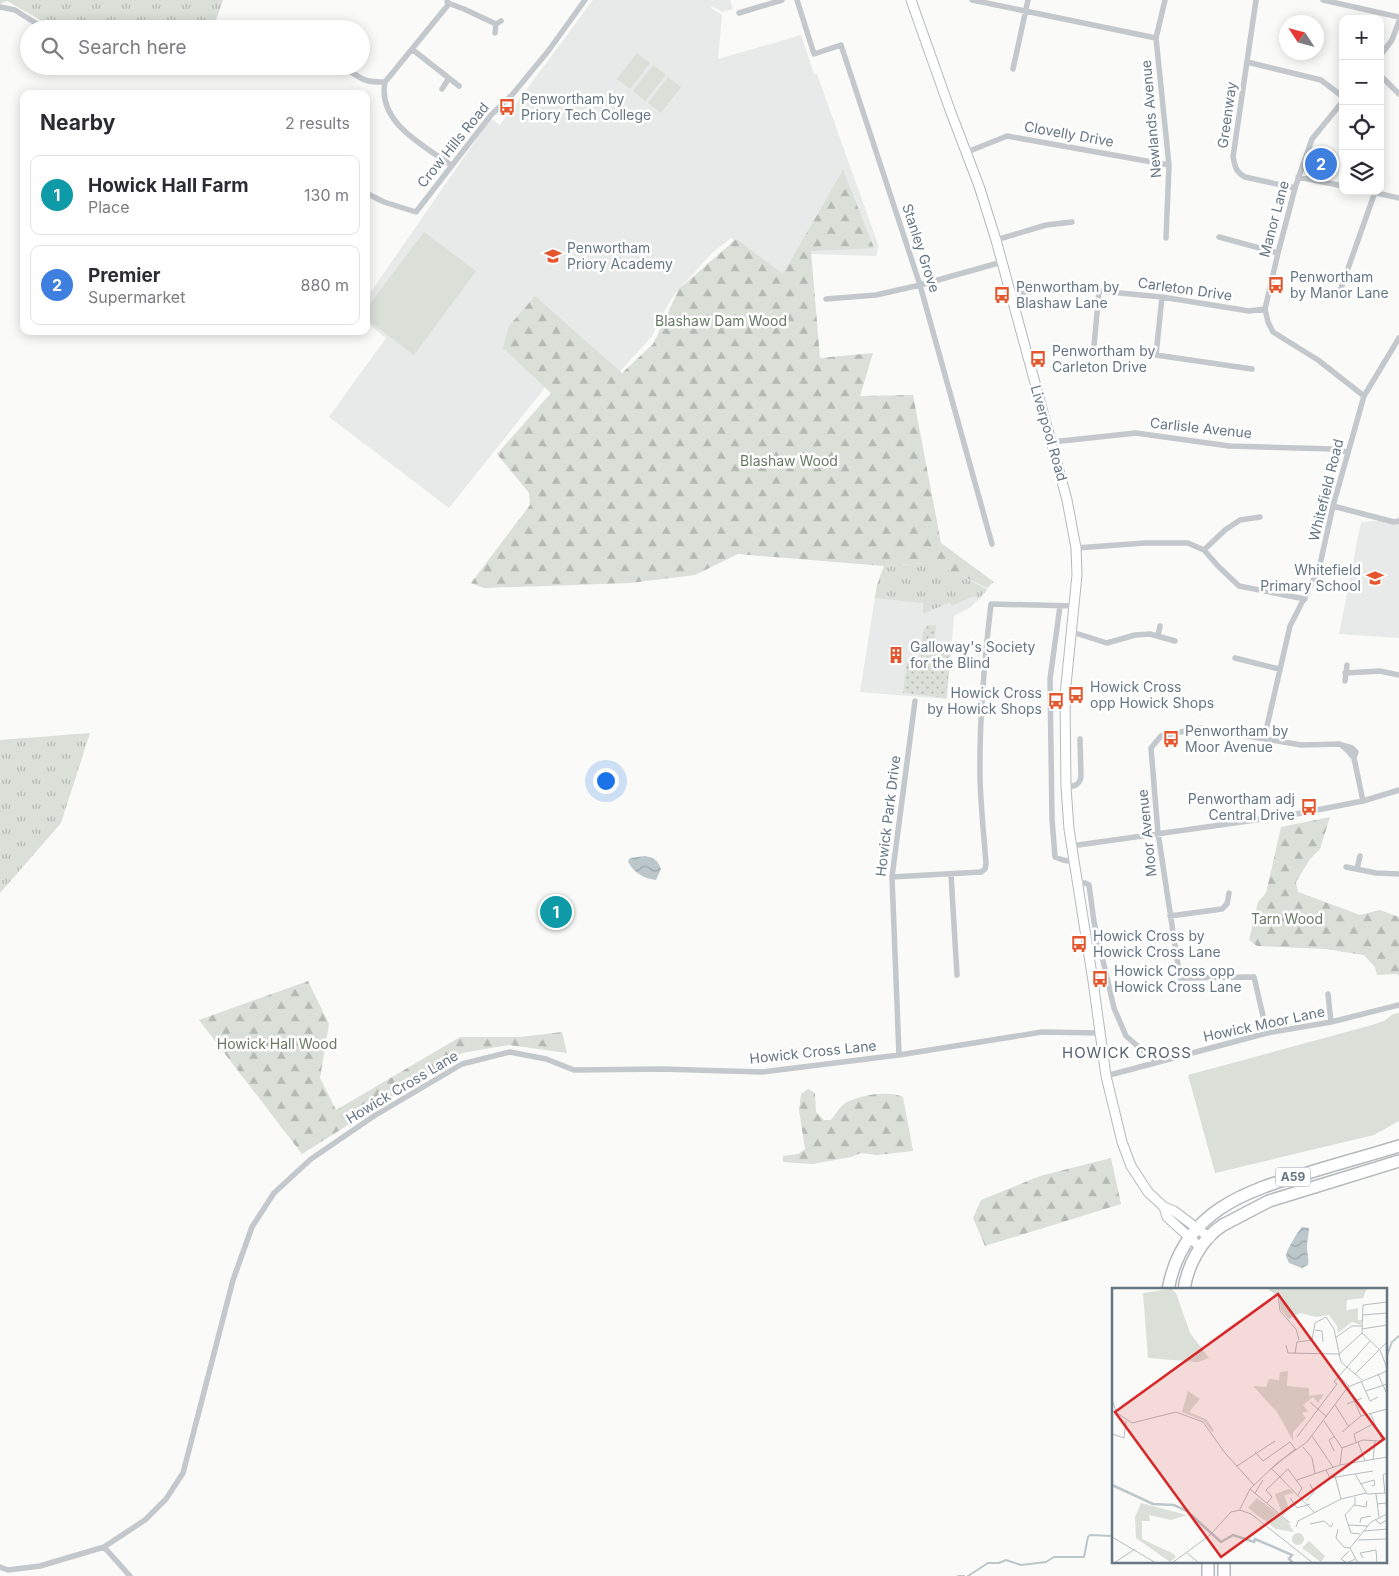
<!DOCTYPE html>
<meta charset="utf-8">
<style>
:root{--surface:#fff;--page:#f2f2f3;--text:#2b2b33;--muted:#7c7c81;--line:#e1e1e2;--accent:#b45309}
body{margin:0;font-family:Inter,sans-serif;background:var(--page);color:var(--text)}
.controls{position:absolute;right:15px;top:15px;display:grid;overflow:hidden;border-radius:10px;box-shadow:0 2px 12px #0003}
.controls button{width:45px;height:45px;display:grid;place-items:center;padding:0;border:0;border-bottom:1px solid var(--line);background:var(--surface);color:var(--text);font:25px sans-serif}
.compass{position:absolute;left:1279px;top:15px;width:45px;height:45px;border-radius:50%;background:var(--surface);box-shadow:0 2px 12px #0003;rotate:306deg}
.you{position:absolute;left:605px;top:780px;width:18px;height:18px;margin:-12px;border:4px solid #fff;border-radius:50%;background:#1a73e8;box-shadow:0 0 0 8px #1a73e833}
.badge{display:grid;place-items:center;width:32px;height:32px;border-radius:50%;background:var(--accent);color:#fff;font-size:16px;font-weight:700}
.pin{position:absolute;translate:-50% -50%;border:2px solid #fff;box-shadow:0 1px 5px #0006}
.list{margin:0;padding:0;list-style:none}
h2{display:flex;justify-content:space-between;align-items:center;height:65px;margin:0;padding:0 20px;font-size:21px}
h2 small{font-size:16px;font-weight:400;color:var(--muted)}
.list li{display:grid;grid-template-columns:32px 1fr auto;gap:15px;align-items:center;box-sizing:border-box;height:80px;margin:0 10px 10px;padding:0 10px;border:1px solid var(--line);border-radius:10px}
.list b{display:block;font-size:19px;white-space:nowrap}
.list p{margin:0;font-size:16px;white-space:nowrap;color:var(--muted)}
.list em{font-size:16px;font-style:normal;color:var(--muted)}
.icon{flex:none;width:28px;height:28px;fill:none;stroke:currentColor;stroke-width:2;stroke-linecap:round;stroke-linejoin:round}
.map{position:relative;flex:none;width:1399px;height:1576px;overflow:hidden}
.search{position:absolute;background:var(--surface);box-shadow:0 2px 12px #0003;left:20px;top:20px;width:350px;height:55px;display:flex;align-items:center;gap:12px;box-sizing:border-box;padding:0 18px;border-radius:28px;color:var(--muted);font-size:19px}
.panel{position:absolute;background:var(--surface);box-shadow:0 2px 12px #0003;left:20px;top:90px;width:350px;height:245px;border-radius:10px}
.map>svg:first-child{display:block}
.built{fill:#e8e9e9}
.grass{fill:url(#grass-tufts)}
.forest{fill:url(#forest-firs)}
.park{fill:#dadfd7}
.garden{fill:url(#garden-dots)}
.water{fill:url(#water-waves)}
.lines{fill:none;stroke-linecap:round;stroke-linejoin:round}
.stream{stroke:#bbc7cb;stroke-width:2}
.secondary-casing{stroke:#b3babf;stroke-width:11}
.highway-casing{stroke:#b4b9bd;stroke-width:14}
.street{stroke:#c3c8cc;stroke-width:5.5}
.secondary{stroke:#fff;stroke-width:9}
.highway{stroke:#fff;stroke-width:11}
.labels{text-anchor:middle;stroke-width:5;stroke-linejoin:round;paint-order:stroke}
.shield{fill:#fff;stroke:#939fa8;stroke-width:1}
.shield-label{font-size:12px;font-weight:bold;fill:#657683}
.poi-label{font-size:14px;fill:#657683;stroke:#fff;text-anchor:start}
.street-label{font-size:14px;fill:#657683;stroke:#fff}
.park-label{font-size:14px;fill:#687a64;stroke:#fff}
.neighbourhood-label{font-size:15px;letter-spacing:1px;fill:#57646e;stroke:#fff}
.inset-river{fill:none;stroke:#bbc7cb;stroke-width:2.5}
.inset-road{fill:none;stroke:#b5bdc2;stroke-width:1}
.view{fill:#d62828;fill-opacity:0.15;stroke:#d62828;stroke-width:2.5}
.inset-edge{fill:none;stroke:#657683;stroke-width:2.5}
</style>
<div class="map">
<svg width="1399" height="1576" viewBox="0 0 1399 1576">
<defs>
<pattern id="grass-tufts" width="24" height="20" patternUnits="userSpaceOnUse" patternTransform="scale(1.25)"><rect width="24" height="20" fill="#dadfd7"/><path d="M3 7l-1-3M5 7V3M7 7l1-3M15 17l-1-3M17 17v-4M19 17l1-3" fill="none" stroke="#b4b9b4"/></pattern>
<pattern id="forest-firs" width="22" height="20" patternUnits="userSpaceOnUse" patternTransform="scale(1.25)"><rect width="22" height="20" fill="#dadfd7"/><path d="M5 1l3.5 6h-7zM16 11l3.5 6h-7z" fill="#b4b9b4"/></pattern>
<pattern id="garden-dots" width="8" height="8" patternUnits="userSpaceOnUse" patternTransform="scale(1.25)"><rect width="8" height="8" fill="#dadfd7"/><path d="M2 2h.1M6 6h.1" fill="none" stroke="#b4b9b4" stroke-width="1.8" stroke-linecap="round"/></pattern>
<pattern id="water-waves" width="16" height="10" patternUnits="userSpaceOnUse" patternTransform="scale(1.25)"><rect width="16" height="10" fill="#bbc7cb"/><path d="M0 5q4-4 8 0t8 0" fill="none" stroke="#9ca6aa"/></pattern>
</defs>
<rect width="100%" height="100%" fill="#fafaf8"/>
<path class="built" d="M593 0H730L733 9 722 12 712 6 711 8 722 15 718 59 801 35 814 74H817L879 247 876 256 811 254 790 291 731 238 711 254 674 295 655 327 656 328 652 336 615 377 579 345 449 508 329 417 386 338 366 322V299L491 118 500 125Z
M1399 519V638L1339 634 1361 522Z
M956 558 991 585 971 607 954 616 947 699 860 692 877 584Z"/>
<path class="grass" d="M0 0H223L213 29H56L7 1 0 4Z
M926 563 952 571 987 590 979 599 974 596 952 606 950 602 923 614V603L875 598 877 584 884 566Z
M90 733 61 823 0 893V740Z"/>
<path class="forest" d="M843 170 874 248 811 251 820 358 873 353 860 396 913 395 941 543 994 582 987 587 953 572 925 563 884 566 738 554 695 575 630 583 484 588 471 583 530 505 529 493 497 454 551 393 503 348 509 326 535 296 622 373 653 344 679 289 736 239 783 274Z
M1330 817 1320 849 1310 859 1296 882 1298 892 1360 915 1380 910 1399 917V976L1397 974 1377 975 1375 967 1364 955 1325 949 1257 946 1249 940 1258 902 1266 893 1281 827Z
M308 981 329 1024 320 1078 336 1110 460 1037H520L562 1032 567 1053 509 1045 462 1053 302 1154 199 1020Z
M808 1089 815 1093 816 1112 824 1120H831C835 1115 839 1108 844 1104 856 1095 889 1090 903 1097L913 1151 877 1155 861 1153 851 1157 813 1164 783 1162V1156L798 1154 805 1149 799 1110 801 1094Z
M1111 1158 1121 1204 985 1246 973 1218 981 1200 1040 1176Z"/>
<path class="park" d="M637 53 650 63 630 89 617 79Z
M653 65 666 75 645 101 633 91Z
M668 77 681 87 661 113 648 103Z
M424 232 476 271 414 355 366 319V309Z
M1399 1013V1121L1374 1135 1215 1173 1188 1075 1372 1025 1384 1021 1393 1014Z"/>
<path class="garden" d="M927 625H936L934 650 951 651 946 698 903 693 907 660 920 661 923 633Z"/>
<path class="water" d="M645 856C654 858 658 860 661 869L656 880C645 879 632 872 628 861L630 858Z
M1302 1227 1309 1228C1309 1235 1307 1240 1307 1246 1307 1253 1309 1258 1308 1265L1302 1268 1289 1263C1289 1263 1286 1256 1286 1256 1286 1251 1298 1231 1302 1227Z"/>
<g class="lines">
<path class="stream" d="M1385 1360 1392 1342 1399 1336
M958 1576H964
M968 1576 988 1563H999L1006 1560 1021 1565 1046 1562 1054 1557H1084L1088 1537 1090 1535 1113 1536"/>
<g class="secondary-casing">
<path id="secondary" d="M911 0 950 110 979 186 996 240 1067 500 1076 548 1077 575 1065 695 1066 787 1069 829 1093 981 1106 1076 1122 1142 1131 1166 1148 1192 1164 1207 1174 1211 1210 1238
M1164 1207 1167 1217 1201 1248"/>
</g>
<g class="highway-casing">
<path id="highway" d="M1168 1290C1182 1212 1244 1191 1311 1172 1340 1163 1370 1155 1399 1146
M1184 1290C1187 1266 1202 1238 1223 1225L1269 1201 1399 1161
M1208 1576V1562
M1224 1576V1562"/>
</g>
<path class="street" d="M447 0 448 5 385 82C377 122 423 145 451 165
M797 0 814 54 841 45 920 285 992 544
M972 0 1156 38
M1165 0 1156 38 1169 165 1166 238
M1256 0 1233 157C1235 167 1236 172 1245 177L1295 188
M1323 0 1399 17
M448 3 464 9 496 24
M0 7 15 10 45 29
M739 13 782 0
M495 33 496 24 501 21
M413 50 459 86
M1380 56 1392 40 1399 21
M1247 62 1321 80 1343 97
M115 66 120 68 147 66
M343 66C359 78 365 83 385 82
M1013 69 1028 0
M1380 75 1399 94
M442 89 449 78
M1343 101 1312 139 1295 188 1278 253 1265 309 1268 322 1273 332 1318 360 1364 396
M967 152 1007 136 1169 165
M1298 177 1343 186
M1368 191 1399 198
M366 193 384 202 416 212 491 115 512 95 549 50 585 0
M1219 237 1278 253
M996 240 1046 225 1072 222
M1339 294 1375 192
M1011 296 1039 290 1099 291 1162 297 1249 311 1265 309
M1162 297 1156 355 1252 369
M826 299 876 295 920 285 1002 262
M1094 346 1099 291
M1052 442 1136 433 1229 446 1333 449 1347 452
M1333 506 1394 522 1399 521
M1076 548 1145 543H1188L1204 550 1218 566 1239 586 1305 599
M1204 550 1225 530 1240 520 1260 517
M1060 606 1050 679 1052 819 1055 857 1063 860 1074 862
M1072 632 1107 643 1135 635 1150 634 1175 641
M1158 636 1160 626
M1235 658 1279 669
M1345 673 1380 671 1399 675
M1345 681 1347 665
M1264 739 1290 626 1319 569 1333 506 1364 396 1399 338
M1342 745 1352 748 1356 752 1354 758
M1066 787C1074 786 1079 786 1081 777L1080 739
M1071 846 1291 815 1363 801 1399 790
M1346 867 1376 873 1399 874
M1357 869 1360 856
M951 874 957 975
M892 877 981 872 985 869 986 864C984 836 981 808 980 780 979 721 984 663 991 604L1075 606
M1077 883H1085L1089 885 1094 922 1114 1008 1126 1036 1156 1062
M1170 916 1222 909 1227 904 1229 893
M1328 994 1331 1022
M1267 1033 1254 977 1180 978 1158 833 1151 748 1161 736 1200 728 1301 745 1340 744 1348 751 1354 758 1363 801
M899 1055 892 877 915 701
M1106 1076 1267 1033 1331 1022 1399 1005
M104 1547 130 1576
M0 1567 8 1570 40 1566 104 1547 145 1520 166 1499 183 1473 233 1280 252 1227 274 1193 311 1159 374 1116 462 1064 510 1052 546 1059 574 1070 661 1069 762 1072 899 1055 1042 1032 1101 1033"/>
<use href="#secondary" class="secondary"/>
<use href="#highway" class="highway"/>
</g>
<defs>
<g id="bus-bare" transform="scale(1.35)"><path d="M-5-6H5V4H4V6H2V4H-2V6H-4V4H-5ZM-3.5-4V0h7V-4ZM-3.5 1.2v1.5H-2V1.2ZM2 1.2v1.5H3.5V1.2Z" fill="#e4572e" stroke="#fff" stroke-width="2.5" paint-order="stroke"/></g>
<g id="school-bare" transform="scale(1.35)"><path d="M0-5L7-2L0 1L-7-2ZM-4 1L0 2.5L4 1V4Q0 6-4 4Z" fill="#e4572e" stroke="#fff" stroke-width="2.5" paint-order="stroke"/></g>
<g id="building-bare" transform="scale(1.35)"><path d="M-4-6H4V6H1V3H-1V6H-4ZM-2.5-4.3h1.7v1.8h-1.7ZM.8-4.3h1.7v1.8H.8ZM-2.5-1h1.7V.8h-1.7ZM.8-1h1.7V.8H.8Z" fill="#e4572e" stroke="#fff" stroke-width="2.5" paint-order="stroke"/></g>
</defs>
<g fill-rule="evenodd">
<use href="#bus-bare" x="507" y="107"/>
<use href="#school-bare" x="553" y="256"/>
<use href="#bus-bare" x="1276" y="285"/>
<use href="#bus-bare" x="1002" y="295"/>
<use href="#bus-bare" x="1038" y="359"/>
<use href="#school-bare" x="1375" y="578"/>
<use href="#building-bare" x="896" y="655"/>
<use href="#bus-bare" x="1076" y="695"/>
<use href="#bus-bare" x="1056" y="701"/>
<use href="#bus-bare" x="1171" y="739"/>
<use href="#bus-bare" x="1309" y="807"/>
<use href="#bus-bare" x="1079" y="944"/>
<use href="#bus-bare" x="1100" y="979"/>
</g>
<g class="labels">
<rect class="shield" x="1275.5" y="1167.5" width="35" height="19" rx="4"/>
<g class="shield-label">
<text x="1293" y="1181">A59</text>
</g>
<g class="poi-label">
<text x="521" y="104">Penwortham by<tspan x="521" dy="16">Priory Tech College</tspan></text>
<text x="567" y="253">Penwortham<tspan x="567" dy="16">Priory Academy</tspan></text>
<text x="1290" y="282">Penwortham<tspan x="1290" dy="16">by Manor Lane</tspan></text>
<text x="1016" y="292">Penwortham by<tspan x="1016" dy="16">Blashaw Lane</tspan></text>
<text x="1052" y="356">Penwortham by<tspan x="1052" dy="16">Carleton Drive</tspan></text>
<text x="1361" y="575" text-anchor="end">Whitefield<tspan x="1361" dy="16">Primary School</tspan></text>
<text x="910" y="652">Galloway's Society<tspan x="910" dy="16">for the Blind</tspan></text>
<text x="1090" y="692">Howick Cross<tspan x="1090" dy="16">opp Howick Shops</tspan></text>
<text x="1042" y="698" text-anchor="end">Howick Cross<tspan x="1042" dy="16">by Howick Shops</tspan></text>
<text x="1185" y="736">Penwortham by<tspan x="1185" dy="16">Moor Avenue</tspan></text>
<text x="1295" y="804" text-anchor="end">Penwortham adj<tspan x="1295" dy="16">Central Drive</tspan></text>
<text x="1093" y="941">Howick Cross by<tspan x="1093" dy="16">Howick Cross Lane</tspan></text>
<text x="1114" y="976">Howick Cross opp<tspan x="1114" dy="16">Howick Cross Lane</tspan></text>
</g>
<g class="street-label">
<text transform="translate(1227 115) rotate(-82)" y="5">Greenway</text>
<text transform="translate(1151 119) rotate(-95)" y="5">Newlands Avenue</text>
<text transform="translate(1069 134) rotate(10)" y="5">Clovelly Drive</text>
<text transform="translate(453 145) rotate(-51)" y="5">Crow Hills Road</text>
<text transform="translate(1274 219) rotate(-75)" y="5">Manor Lane</text>
<text transform="translate(921 248) rotate(72)" y="5">Stanley Grove</text>
<text transform="translate(1185 289) rotate(8)" y="5">Carleton Drive</text>
<text transform="translate(1201 428) rotate(6)" y="5">Carlisle Avenue</text>
<text transform="translate(1049 433) rotate(74)" y="5">Liverpool Road</text>
<text transform="translate(1326 490) rotate(-76)" y="5">Whitefield Road</text>
<text transform="translate(888 816) rotate(-83)" y="5">Howick Park Drive</text>
<text transform="translate(1147 833) rotate(-96)" y="5">Moor Avenue</text>
<text transform="translate(1264 1024) rotate(-12)" y="5">Howick Moor Lane</text>
<text transform="translate(813 1052) rotate(-6)" y="5">Howick Cross Lane</text>
<text transform="translate(402 1087) rotate(-31)" y="5">Howick Cross Lane</text>
</g>
<g class="park-label">
<text x="721" y="326">Blashaw Dam Wood</text>
<text x="789" y="466">Blashaw Wood</text>
<text x="1287" y="924">Tarn Wood</text>
<text x="277" y="1049">Howick Hall Wood</text>
</g>
<g class="neighbourhood-label">
<text x="1127" y="1058">HOWICK CROSS</text>
</g>
</g>
<g transform="translate(1112 1288)">
<rect width="275" height="275" fill="#fafaf8"/>
<path d="M157 0H255L251 10 235 12 234 24 204 29 188 25 177 31 169 22 167 7ZM59 1 64 5 78 45 97 70 86 74 36 70 31 5Z" fill="#dadfd7"/>
<path d="M176 83 175 98 197 100V108L212 106 206 115 201 109 191 117 196 123 190 125 194 130 181 144V153L165 124 141 98 154 99 157 91 167 92 168 84ZM76 103 88 111 77 124 94 131 102 142 100 144 92 133 70 124ZM177 201 182 205 172 207 177 221 171 228 163 206ZM29 215 75 227 59 232 37 227 38 233H30V251L62 266 64 269 58 274 24 250 23 229Z" fill="#dadfd7"/>
<path d="M246 20V32H250L249 37 240 34 226 45 225 38 216 26ZM145 210 175 233 182 244 164 241 136 220ZM180 251a6 6 0 1 1 12 0a6 6 0 1 1-12 0ZM197 253 213 268 209 274 190 260Z" fill="#dadfd7"/>
<path class="inset-river" d="M0 197 41 216 62 217 75 223 109 254 121 247 142 254 143 251 180 267 177 271 181 275"/>
<path class="inset-road" d="M156 0 166 7 168 23 184 41 187 52M275 14 251 17 250 45 268 62 275 80M251 27 275 25M250 41 275 37M203 42 210 43 211 54M223 50 240 38H250M174 57 176 65 226 66M183 65 185 54 200 52 203 35 214 29 222 41 229 74 250 92M226 67 250 45M221 83 237 98M243 86 275 54M266 86 275 106M249 93 258 113 266 109M236 99 249 128M254 103 275 96M0 112 5 125 20 135 64 124 91 134 113 165 142 197M198 114 215 129M235 116 250 110M223 117 237 139M258 125 270 152M212 133 230 160M230 144 249 128 275 121M0 146 12 150 14 133M200 148 221 179M185 149 225 96 222 94 227 88 258 53M244 154 242 146 263 135M246 154 253 173M191 159 200 170 203 186M222 163 217 152 223 148M143 164 151 173 178 154 184 162M261 172 263 153M228 177 230 160 251 152 267 153 275 149M125 178 163 153M159 180 203 225M158 182 183 161M214 182 218 190 261 183M243 186 255 206 275 205M223 188 229 211M185 192 228 177 275 169M248 196 262 192 263 197 260 198M138 201 178 235M143 205 151 192M273 205 271 187 275 185M264 206 267 229M243 209V216L233 227 239 245 248 246M178 210 185 220 198 216M194 213 202 204 198 196M155 215 160 209 154 202 176 181 190 200 186 207M265 216 274 215 275 221M242 217 254 219 255 213M128 221 138 201 165 175 195 154 236 99 275 83M263 231 268 236 275 232M248 235 249 230 259 228M198 236 212 233 219 239 221 235M237 237 256 238M184 239 186 233 229 211 254 205M226 241 224 250 232 259 238 260M252 243 275 241M0 249 44 275M246 252 275 251M238 260 259 234 275 226M238 260 246 275M237 263 229 271 235 275 243 271M75 265 87 275M251 270 248 265 264 262 265 275M2 275 23 261M60 275 98 247 119 224 128 222 139 226 201 275"/>
<path class="view" d="M166 6 272 151 109 269 3 124Z"/>
<rect width="275" height="275" class="inset-edge"/>
</g>
</svg>
<div class="controls">
<button>+</button>
<button>−</button>
<button><svg class="icon" aria-label="locate" viewBox="0 0 24 24"><circle cx="12" cy="12" r="6"/><path d="M12 2v4M12 18v4M2 12h4M18 12h4"/></svg></button>
<button><svg class="icon" aria-label="layers" viewBox="0 0 24 24"><path d="M12 4l9 5-9 5-9-5zM3 14l9 5 9-5"/></svg></button>
</div>
<svg class="compass" viewBox="-18 -18 36 36"><path d="M0-13l5 13h-10z" fill="#e53935"/><path d="M0 13l5-13h-10z" fill="#7c7c81"/></svg>
<div class="you"></div>
<div class="pin badge" style="left:556px;top:912px;background:#0f9aa8">1</div>
<div class="pin badge" style="left:1321px;top:164px;background:#3f7fe0">2</div>
<div class="search"><svg class="icon" aria-label="search" viewBox="0 0 24 24"><circle cx="10" cy="10" r="6"/><path d="M15 15l6 6"/></svg>Search here</div>
<section class="panel">
<h2>Nearby<small>2 results</small></h2>
<ul class="list">
<li><span class="badge" style="background:#0f9aa8">1</span><div><b>Howick Hall Farm</b><p>Place</p></div><em>130 m</em></li>
<li><span class="badge" style="background:#3f7fe0">2</span><div><b>Premier</b><p>Supermarket</p></div><em>880 m</em></li>
</ul>
</section>
</div>
